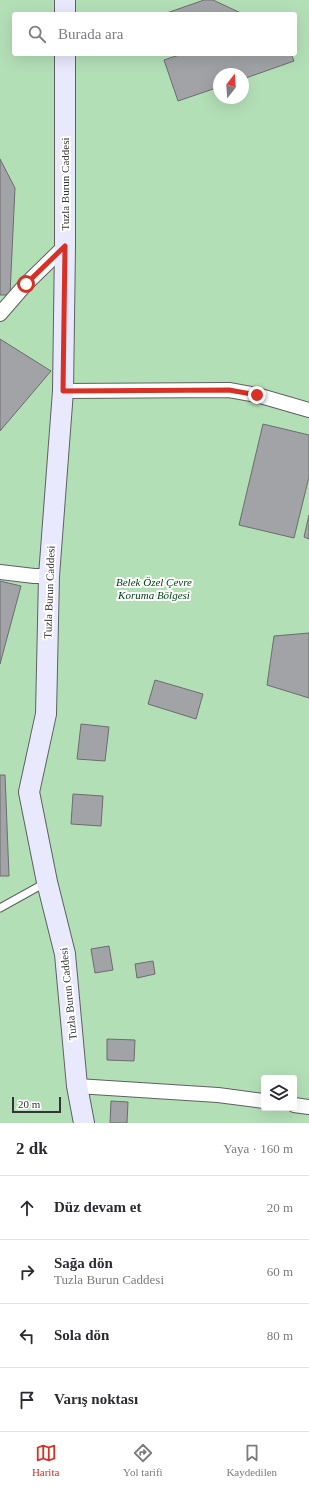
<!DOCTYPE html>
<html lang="tr">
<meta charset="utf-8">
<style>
:root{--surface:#fff;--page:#f7f7f7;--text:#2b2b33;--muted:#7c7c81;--line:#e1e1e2;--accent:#d93025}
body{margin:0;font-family:Georgia,serif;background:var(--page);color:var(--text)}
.controls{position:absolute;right:12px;bottom:12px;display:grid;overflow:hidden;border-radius:4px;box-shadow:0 4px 16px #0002}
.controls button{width:36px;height:36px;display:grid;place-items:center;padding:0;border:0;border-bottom:1px solid var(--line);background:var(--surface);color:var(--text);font:20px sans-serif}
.compass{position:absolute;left:213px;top:68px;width:36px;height:36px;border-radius:50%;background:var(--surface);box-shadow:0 4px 16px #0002;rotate:17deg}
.scale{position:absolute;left:12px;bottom:10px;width:49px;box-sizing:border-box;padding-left:4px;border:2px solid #343436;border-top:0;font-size:11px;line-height:14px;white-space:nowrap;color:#343436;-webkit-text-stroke:3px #fff;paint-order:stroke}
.stop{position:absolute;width:12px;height:12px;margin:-9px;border:3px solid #d93025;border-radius:50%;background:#fff}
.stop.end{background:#d93025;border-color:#fff;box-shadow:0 1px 4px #0008}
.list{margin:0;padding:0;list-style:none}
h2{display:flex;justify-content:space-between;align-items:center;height:52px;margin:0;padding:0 16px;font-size:17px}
h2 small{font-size:13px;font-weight:400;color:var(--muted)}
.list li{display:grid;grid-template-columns:26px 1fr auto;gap:12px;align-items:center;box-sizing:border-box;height:64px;padding:0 16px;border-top:1px solid var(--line)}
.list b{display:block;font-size:15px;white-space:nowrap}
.list p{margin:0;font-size:13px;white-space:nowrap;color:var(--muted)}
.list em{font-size:13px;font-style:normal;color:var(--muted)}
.icon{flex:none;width:22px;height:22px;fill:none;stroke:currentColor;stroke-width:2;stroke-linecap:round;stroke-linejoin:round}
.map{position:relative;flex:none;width:309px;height:1123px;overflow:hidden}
.search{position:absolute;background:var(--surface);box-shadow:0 4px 16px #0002;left:12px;right:12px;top:12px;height:44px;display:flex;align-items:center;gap:10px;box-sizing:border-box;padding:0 14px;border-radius:4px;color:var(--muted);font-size:15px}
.sheet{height:308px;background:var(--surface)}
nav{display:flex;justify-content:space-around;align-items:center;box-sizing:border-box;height:56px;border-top:1px solid var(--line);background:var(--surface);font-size:11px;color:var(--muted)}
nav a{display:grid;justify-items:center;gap:2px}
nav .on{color:var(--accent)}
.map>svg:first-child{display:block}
.green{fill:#b3dfb7;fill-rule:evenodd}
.building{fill:#a2a3a6;stroke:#6c6c6f}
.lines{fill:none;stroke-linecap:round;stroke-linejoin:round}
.lane-casing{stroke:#5f5f62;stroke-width:9}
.street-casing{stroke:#5f5f62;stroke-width:16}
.secondary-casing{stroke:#5f5f62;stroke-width:22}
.lane{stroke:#fff;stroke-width:7}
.street{stroke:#fff;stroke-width:14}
.secondary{stroke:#e8e9fd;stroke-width:20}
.route{stroke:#d93025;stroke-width:5}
.labels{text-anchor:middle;stroke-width:4;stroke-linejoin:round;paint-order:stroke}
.street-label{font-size:11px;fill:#343436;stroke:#fff}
.park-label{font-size:11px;font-style:italic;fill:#004312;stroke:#fff}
</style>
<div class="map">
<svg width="309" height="1123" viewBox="0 0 309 1123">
<rect width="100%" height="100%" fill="#e1e2e5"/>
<path class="green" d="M0 0H309V1123H0ZM14 14H295V54H14ZM219 74H243V98H219ZM264 1078H294V1108H264Z"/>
<path class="building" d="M204 0H213L243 14H164Z
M182 54H291L294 61 243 79V74H219V87L178 101 164 60Z
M0 159 15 188 10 295H0Z
M0 339 51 371 0 431Z
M263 424 309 435V477L294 538 239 525Z
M309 515V539L304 537Z
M0 581 21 586 0 664Z
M309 633V698L267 685 274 636Z
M155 680 203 694 196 719 148 704Z
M81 724 109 727 105 761 77 759Z
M0 775H5L9 876H0Z
M73 794 103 796 101 826 71 824Z
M109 946 113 970 95 973 91 949Z
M153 961 155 974 137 978 135 964Z
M107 1039 135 1040 134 1061 107 1060Z
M111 1101 128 1102 127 1123H110Z"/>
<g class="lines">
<g class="lane-casing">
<path id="lane" d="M0 908 45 883"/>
</g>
<g class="street-casing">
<path id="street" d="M0 314 26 284 65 246
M63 391 229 390 257 395 309 410
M0 572 34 576H49
M77 1086 218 1095 264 1101
M294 1105 309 1107"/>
</g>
<g class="secondary-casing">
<path id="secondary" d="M65 0V14
M65 54V246L63 391 49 576 46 714 29 792 47 882 65 954 77 1086 84 1123"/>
</g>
<use href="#lane" class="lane"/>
<use href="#street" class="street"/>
<use href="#secondary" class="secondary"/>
</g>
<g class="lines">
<path class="route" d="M26 284 65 246 63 391 229 390 257 395"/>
</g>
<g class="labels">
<g class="street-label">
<text transform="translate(65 184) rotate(-90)" y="4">Tuzla Burun Caddesi</text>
<text transform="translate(49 592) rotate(-88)" y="4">Tuzla Burun Caddesi</text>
<text transform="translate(68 994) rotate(-96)" y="4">Tuzla Burun Caddesi</text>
</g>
<g class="park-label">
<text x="154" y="586">Belek Özel Çevre<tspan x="154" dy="13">Koruma Bölgesi</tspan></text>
</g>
</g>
</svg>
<div class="controls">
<button><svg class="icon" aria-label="layers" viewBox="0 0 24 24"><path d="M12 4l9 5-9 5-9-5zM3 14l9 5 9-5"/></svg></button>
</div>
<svg class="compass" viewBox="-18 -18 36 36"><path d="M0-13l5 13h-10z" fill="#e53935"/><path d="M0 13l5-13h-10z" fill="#7c7c81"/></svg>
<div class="scale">20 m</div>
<div class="stop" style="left:26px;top:284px"></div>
<div class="stop end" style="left:257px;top:395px"></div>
<div class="search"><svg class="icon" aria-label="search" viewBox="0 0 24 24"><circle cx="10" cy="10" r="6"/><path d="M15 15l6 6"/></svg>Burada ara</div>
</div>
<section class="sheet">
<h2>2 dk<small>Yaya · 160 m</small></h2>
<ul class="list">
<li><svg class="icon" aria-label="ahead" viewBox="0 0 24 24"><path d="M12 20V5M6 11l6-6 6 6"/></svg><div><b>Düz devam et</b></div><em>20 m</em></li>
<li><svg class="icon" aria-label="right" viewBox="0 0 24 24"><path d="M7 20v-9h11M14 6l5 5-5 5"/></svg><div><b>Sağa dön</b><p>Tuzla Burun Caddesi</p></div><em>60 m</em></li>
<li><svg class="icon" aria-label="left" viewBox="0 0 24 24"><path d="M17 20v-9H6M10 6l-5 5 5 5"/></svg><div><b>Sola dön</b></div><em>80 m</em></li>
<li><svg class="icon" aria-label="arrive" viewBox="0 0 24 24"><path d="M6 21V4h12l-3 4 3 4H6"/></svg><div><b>Varış noktası</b></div></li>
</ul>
</section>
<nav>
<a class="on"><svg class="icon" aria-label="map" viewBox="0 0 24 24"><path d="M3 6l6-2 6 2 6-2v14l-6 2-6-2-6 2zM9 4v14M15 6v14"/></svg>Harita</a>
<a><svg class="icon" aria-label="directions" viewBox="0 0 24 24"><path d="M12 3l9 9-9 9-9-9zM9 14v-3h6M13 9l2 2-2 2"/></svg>Yol tarifi</a>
<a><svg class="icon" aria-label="saved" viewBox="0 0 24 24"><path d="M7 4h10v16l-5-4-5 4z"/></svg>Kaydedilen</a>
</nav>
